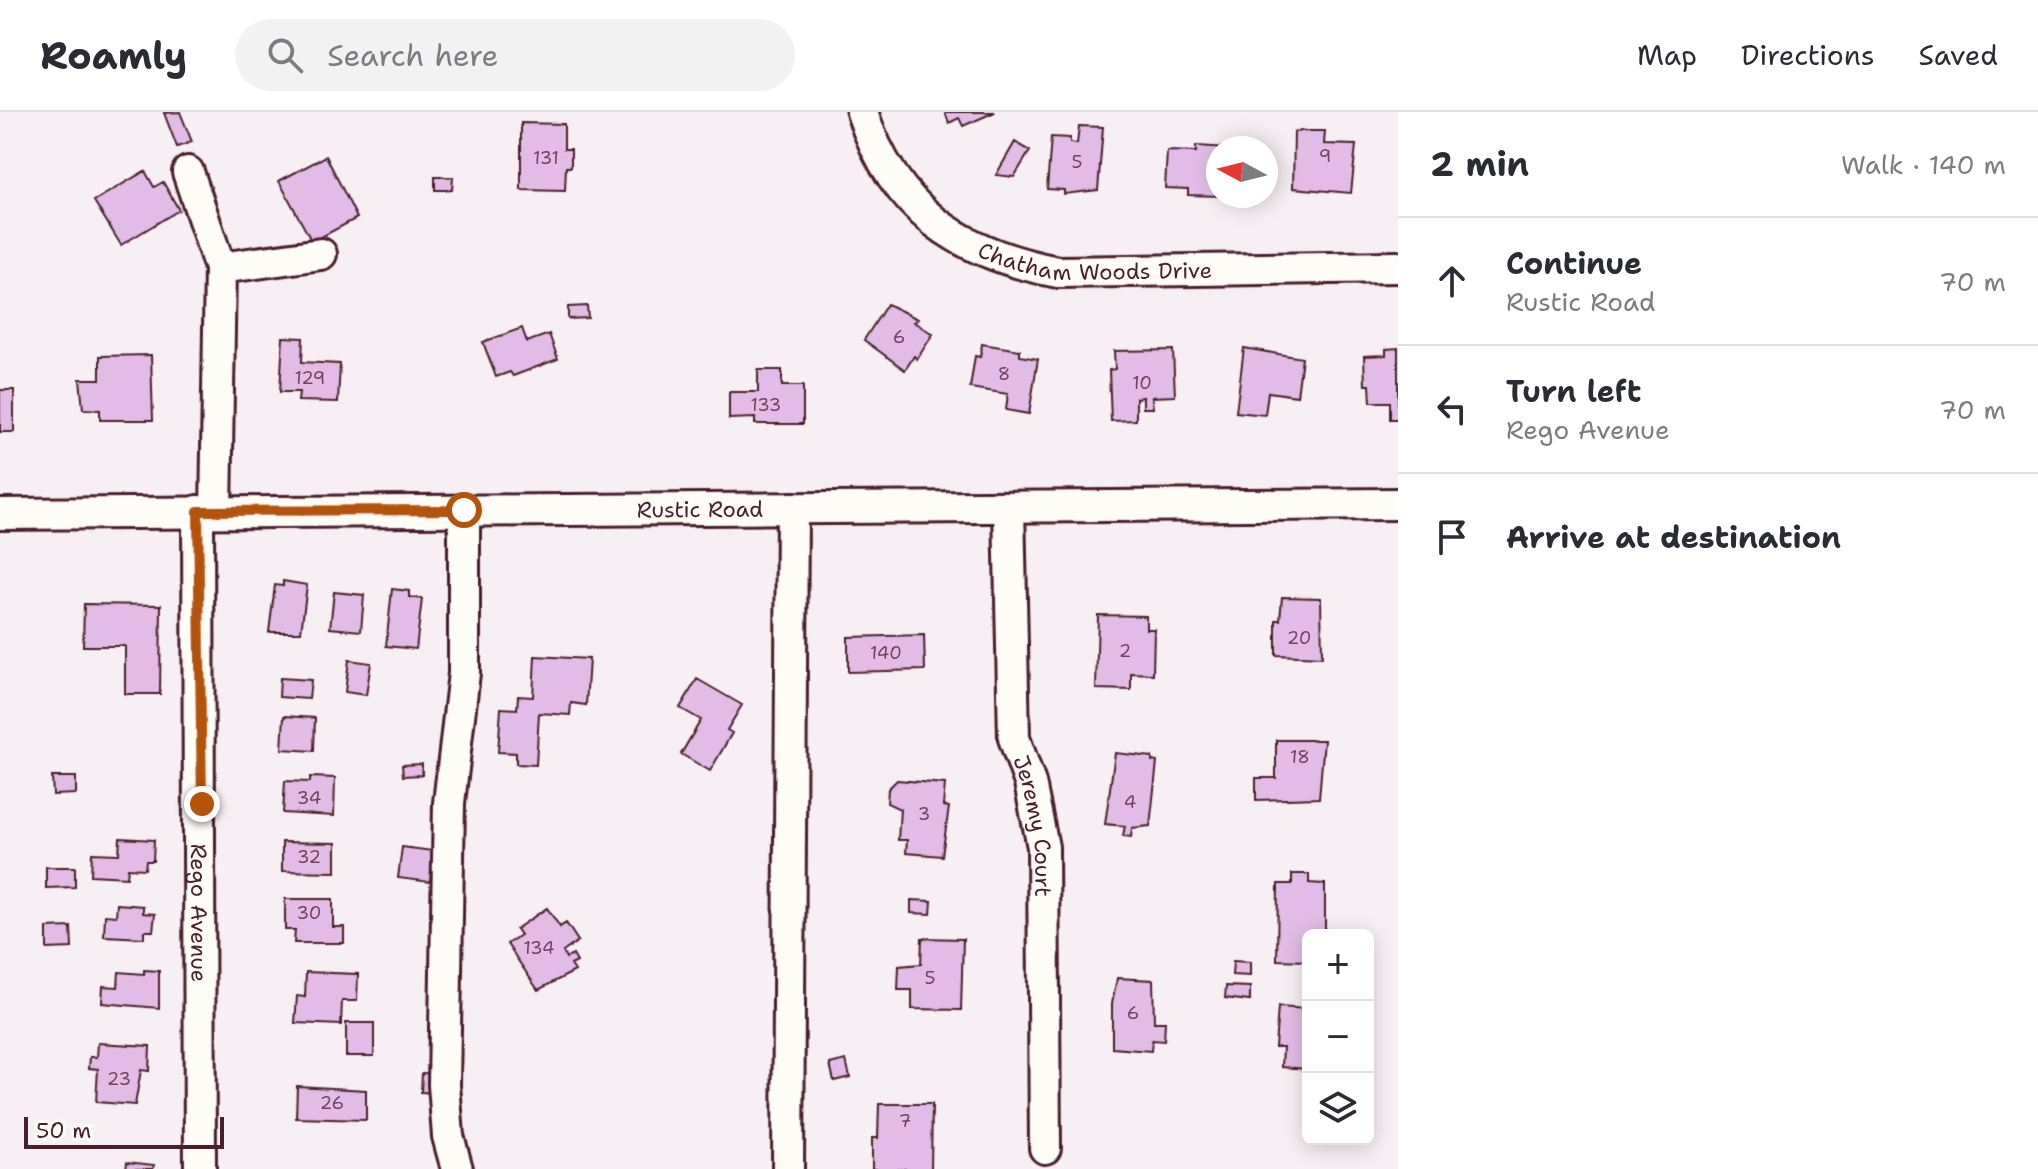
<!DOCTYPE html>
<meta charset="utf-8">
<style>
:root{--surface:#fff;--page:#f2f2f3;--text:#2b2b33;--muted:#7c7c81;--line:#e1e1e2}
body{margin:0;font-family:"Shantell Sans",sans-serif;background:var(--page);color:var(--text)}
.controls{position:absolute;right:24px;bottom:24px;display:grid;overflow:hidden;border-radius:12px;box-shadow:0 4px 20px #0003}
.controls button{width:72px;height:72px;display:grid;place-items:center;padding:0;border:0;border-bottom:2px solid var(--line);background:var(--surface);color:var(--text);font:40px sans-serif}
.compass{position:absolute;left:1206px;top:24px;width:72px;height:72px;border-radius:50%;background:var(--surface);box-shadow:0 4px 20px #0003;rotate:277deg}
.scale{position:absolute;left:24px;bottom:20px;width:200px;box-sizing:border-box;padding-left:8px;border:4px solid #4a1f2b;border-top:0;font-size:22px;line-height:28px;white-space:nowrap;color:#4a1f2b;-webkit-text-stroke:6px #fdfcf7;paint-order:stroke}
.stop{position:absolute;width:24px;height:24px;margin:-18px;border:6px solid #b45309;border-radius:50%;background:#fff}
.stop.end{background:#b45309;border-color:#fff;box-shadow:0 2px 8px #0008}
.list{margin:0;padding:0;list-style:none}
h2{display:flex;justify-content:space-between;align-items:center;height:104px;margin:0;padding:0 32px;font-size:34px}
h2 small{font-size:26px;font-weight:400;color:var(--muted)}
.list li{display:grid;grid-template-columns:52px 1fr auto;gap:24px;align-items:center;box-sizing:border-box;height:128px;padding:0 32px;border-top:2px solid var(--line)}
.list b{display:block;font-size:30px;white-space:nowrap}
.list p{margin:0;font-size:26px;white-space:nowrap;color:var(--muted)}
.list em{font-size:26px;font-style:normal;color:var(--muted)}
.icon{flex:none;width:44px;height:44px;fill:none;stroke:currentColor;stroke-width:2;stroke-linecap:round;stroke-linejoin:round}
.map{position:relative;flex:none;width:1398px;height:1057px;overflow:hidden}
header{display:flex;align-items:center;gap:48px;box-sizing:border-box;height:112px;padding:0 40px;background:var(--surface);border-bottom:2px solid var(--line)}
header strong{font-size:38px}
nav{display:flex;gap:44px;margin-inline-start:auto;font-size:28px}
.search{width:560px;height:72px;background:var(--page);display:flex;align-items:center;gap:20px;box-sizing:border-box;padding:0 28px;border-radius:44px;color:var(--muted);font-size:30px}
main{display:flex}
aside{flex:1;background:var(--surface)}
.map>svg:first-child{display:block}
.building{fill:#e2bce6;stroke:#4a1f2b;stroke-width:2}
.lines{fill:none;stroke-linecap:round;stroke-linejoin:round}
.minor-casing{stroke:#4a1f2b;stroke-width:36}
.minor{stroke:#fdfcf7;stroke-width:30}
.route{stroke:#b45309;stroke-width:10}
.labels{text-anchor:middle;stroke-width:6;stroke-linejoin:round;paint-order:stroke}
.number-label{font-size:18px;fill:#70465a}
.street-label{font-size:22px;fill:#4a1f2b;stroke:#fdfcf7}
</style>
<header>
<strong>Roamly</strong>
<div class="search"><svg class="icon" aria-label="search" viewBox="0 0 24 24"><circle cx="10" cy="10" r="6"/><path d="M15 15l6 6"/></svg>Search here</div>
<nav><a>Map</a><a>Directions</a><a>Saved</a></nav>
</header>
<main>
<div class="map">
<svg width="1398" height="1057" viewBox="0 0 1398 1057">
<rect width="100%" height="100%" fill="#f8eff4"/>
<filter id="ink" filterUnits="userSpaceOnUse"><feTurbulence type="fractalNoise" baseFrequency=".0125" numOctaves="2"/><feDisplacementMap in="SourceGraphic" scale="16" xChannelSelector="R" yChannelSelector="G"/><feConvolveMatrix kernelMatrix="1 2 1 2 8 2 1 2 1" color-interpolation-filters="sRGB"/></filter>
<g filter="url(#ink)">
<path class="building" d="M180 0 192 30 177 35 164 1Z
M945 0H995L963 14 959 6 949 11Z
M521 11 564 12V37H571V55H566L565 79 521 78Z
M1079 14 1103 15 1098 78 1064 82V78L1047 77 1051 25 1070 26V31L1077 32Z
M1301 19H1325L1324 32 1356 33 1351 81 1293 76 1294 20Z
M1015 30 1030 39 1014 65 996 63Z
M1196 34 1230 36H1218V84H1223L1188 83V77L1165 76 1167 39 1196 40Z
M326 44 357 106 312 130 279 69Z
M145 59 154 75 163 70 179 98 121 133 94 89Z
M435 65H453L452 78H435Z
M887 192 918 207 914 210 933 222 917 247 914 244 905 258 864 228Z
M587 194 588 206 568 207V195Z
M522 216 527 230 549 222 558 247 513 264 510 260 496 265 483 230Z
M283 225 303 226 302 250 340 252 338 290 298 289 299 280H280Z
M982 232 1020 238V244L1038 247 1029 302 1006 298 1008 282 970 276 975 244 980 245Z
M1244 236 1302 246 1297 284 1268 280 1265 303 1236 300Z
M1398 236V307H1390V290H1371L1370 273H1365L1364 244 1386 243V237Z
M1173 238 1175 284 1152 285 1153 296H1143V285L1136 286V308L1111 309 1109 258 1115 257 1114 239Z
M151 243 153 308H100V298L83 297 80 267H100V244Z
M758 258H782V274H803V312H755V306L729 307V280H758Z
M0 278H14V320H0Z
M283 469 307 473 301 520H269L275 473 283 474Z
M392 477 409 479V485L422 487 416 537 386 534Z
M334 480 364 483 361 519 330 516Z
M1282 485 1321 486 1322 545 1276 543V508H1280Z
M84 492 161 493 160 582H125V534H83Z
M1098 503 1146 504V517H1154L1153 562 1131 561V578L1096 577Z
M924 523 925 558 848 560V525Z
M535 544 589 547 586 593 571 591 570 603 539 601 536 653 516 652V641L498 640 501 596 517 597 518 584 533 585Z
M349 548 371 551 366 583 345 580Z
M280 566 311 568 309 587 279 585Z
M697 567 742 593 727 618 732 621 710 659 681 642 701 608 680 596Z
M284 604 315 606 314 639 282 637Z
M1276 628H1324L1319 686 1256 688V666H1276Z
M1115 641 1152 645V649L1157 650 1150 714 1132 716 1131 725 1123 724 1125 714 1105 712Z
M422 652V663L403 664 402 653Z
M52 665H76V682L53 683Z
M310 665 335 666 334 704 283 701 285 669 310 670Z
M897 668 945 672 943 694 949 695 942 744 906 741 907 728H898L900 697 887 691 888 677Z
M120 726 154 728 153 749H146L145 757 128 756 127 765 91 763 92 741 119 742Z
M282 730 336 731V760L282 759Z
M402 735 433 739 430 770 398 766Z
M46 755H75V775L46 776Z
M1292 762H1309V771L1325 772V823H1308V849L1277 848 1278 772H1292Z
M285 787H333V815H344V831H294L295 818H285Z
M911 788 932 789 931 802 911 801Z
M117 792 143 794V801L155 802 153 819H144V826L104 824 105 803 116 804Z
M547 796 560 815 566 811 578 829 563 840 566 846 573 843 577 850 571 853 575 859 538 878 507 832 520 823 516 817Z
M71 815 72 836 47 837V816Z
M922 826 963 827 961 898 912 897V878H898L899 854 921 852Z
M1233 849 1250 850V864L1232 863Z
M144 858 159 859V896L102 891 103 874 118 875 119 860 144 862Z
M306 860 358 862 357 889H342L341 913 295 911 297 884 305 885Z
M1117 866 1153 868 1154 910H1165L1164 929 1152 928 1151 939 1112 936V892Z
M1226 874 1250 875V889L1225 886Z
M1278 895 1308 897V957L1282 955 1283 935H1275Z
M346 911H374V944H346Z
M98 931 150 934 149 959 141 958 135 993 96 990 98 957 89 956 90 945H97Z
M846 948 850 965 834 969 830 952Z
M422 961 438 962 436 981 421 980Z
M297 974 366 978V1008L296 1006Z
M879 992H932L931 1057H872V1026H878Z
M127 1050 154 1053 153 1057H126Z"/>
<g class="lines">
<g class="minor-casing">
<g id="minor">
<path id="s1" d="M862 0C894 98 958 141 1058 160L1398 155"/>
<path d="M188 60 220 156"/>
<path id="s2" d="M1009 395 1014 626 1030 671 1043 735 1045 1036"/>
<path id="s3" d="M198 399 200 1057"/>
<path d="M216 400 220 156 321 142"/>
<path id="s4" d="M0 402 1398 392"/>
<path d="M457 1057 448 1024 444 973 449 691 464 561V398"/>
<path d="M788 1057 792 396"/>
</g>
</g>
<use href="#minor" class="minor"/>
</g>
</g>
<g class="lines" filter="url(#ink)">
<path class="route" d="M202 692 198 399 464 398"/>
</g>
<g class="labels">
<g class="number-label">
<text x="1325" y="50">9</text>
<text x="546" y="52">131</text>
<text x="1077" y="56">5</text>
<text x="899" y="231">6</text>
<text x="1004" y="268">8</text>
<text x="310" y="272">129</text>
<text x="1142" y="277">10</text>
<text x="766" y="299">133</text>
<text x="1299" y="532">20</text>
<text x="1125" y="545">2</text>
<text x="886" y="547">140</text>
<text x="1300" y="651">18</text>
<text x="309" y="692">34</text>
<text x="1130" y="696">4</text>
<text x="924" y="708">3</text>
<text x="309" y="751">32</text>
<text x="309" y="807">30</text>
<text x="539" y="842">134</text>
<text x="930" y="872">5</text>
<text x="1133" y="907">6</text>
<text x="119" y="973">23</text>
<text x="332" y="997">26</text>
<text x="905" y="1015">7</text>
</g>
<g class="street-label">
<text dy="8" stroke="none"><textPath href="#s1" startOffset="304">Chatham Woods Drive</textPath></text>
<text dy="8" stroke="none"><textPath href="#s4" startOffset="700">Rustic Road</textPath></text>
<text dy="8" stroke="none"><textPath href="#s2" startOffset="322">Jeremy Court</textPath></text>
<text dy="8" stroke="none"><textPath href="#s3" startOffset="402">Rego Avenue</textPath></text>
</g>
</g>
</svg>
<div class="controls">
<button>+</button>
<button>−</button>
<button><svg class="icon" aria-label="layers" viewBox="0 0 24 24"><path d="M12 4l9 5-9 5-9-5zM3 14l9 5 9-5"/></svg></button>
</div>
<svg class="compass" viewBox="-18 -18 36 36"><path d="M0-13l5 13h-10z" fill="#e53935"/><path d="M0 13l5-13h-10z" fill="#7c7c81"/></svg>
<div class="scale">50 m</div>
<div class="stop" style="left:464px;top:398px"></div>
<div class="stop end" style="left:202px;top:692px"></div>
</div>
<aside>
<h2>2 min<small>Walk · 140 m</small></h2>
<ul class="list">
<li><svg class="icon" aria-label="ahead" viewBox="0 0 24 24"><path d="M12 20V5M6 11l6-6 6 6"/></svg><div><b>Continue</b><p>Rustic Road</p></div><em>70 m</em></li>
<li><svg class="icon" aria-label="left" viewBox="0 0 24 24"><path d="M17 20v-9H6M10 6l-5 5 5 5"/></svg><div><b>Turn left</b><p>Rego Avenue</p></div><em>70 m</em></li>
<li><svg class="icon" aria-label="arrive" viewBox="0 0 24 24"><path d="M6 21V4h12l-3 4 3 4H6"/></svg><div><b>Arrive at destination</b></div></li>
</ul>
</aside>
</main>
